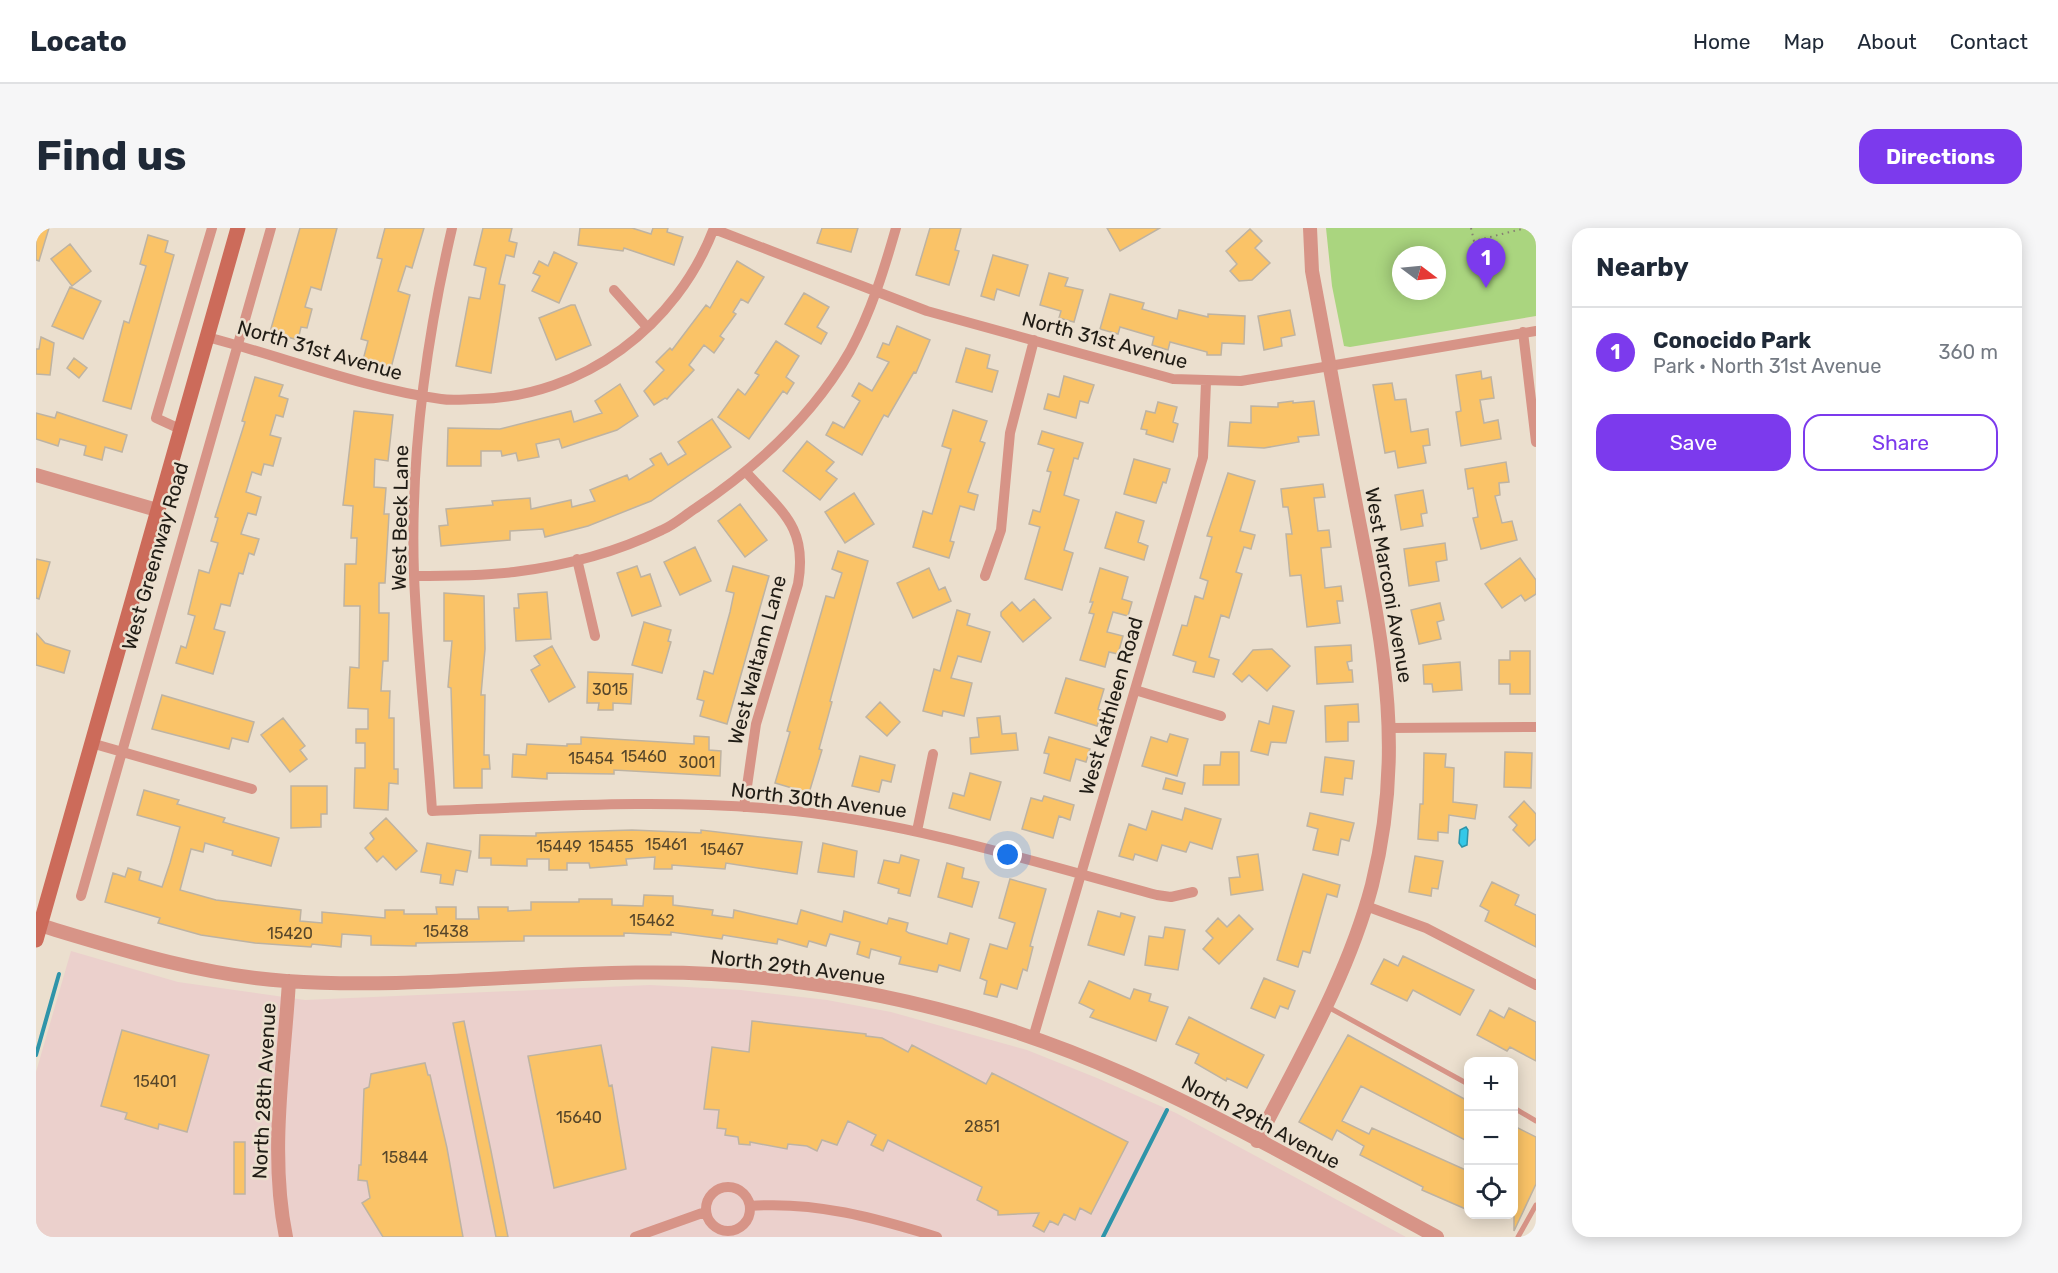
<!DOCTYPE html>
<meta charset="utf-8">
<style>
:root{--surface:#fff;--page:#f6f6f7;--text:#1f2937;--muted:#747a83;--line:#e0e1e3;--accent:#7c3aed}
body{margin:0;font-family:Rubik,sans-serif;background:var(--page);color:var(--text)}
.controls{position:absolute;right:18px;bottom:18px;display:grid;overflow:hidden;border-radius:12px;box-shadow:0 3px 15px #0003}
.controls button{width:54px;height:54px;display:grid;place-items:center;padding:0;border:0;border-bottom:2px solid var(--line);background:var(--surface);color:var(--text);font:30px sans-serif}
.compass{position:absolute;left:1356px;top:18px;width:54px;height:54px;border-radius:50%;background:var(--surface);box-shadow:0 3px 15px #0003;rotate:106deg}
.you{position:absolute;left:972px;top:627px;width:21px;height:21px;margin:-15px;border:4px solid #fff;border-radius:50%;background:#1a73e8;box-shadow:0 0 0 9px #1a73e833}
.badge{display:grid;place-items:center;width:39px;height:39px;border-radius:50%;background:var(--accent);color:#fff;font-size:20px;font-weight:700}
.pin{position:absolute;translate:-50% -50px;filter:drop-shadow(0 2px 3px #0008)}
.pin::after{content:'';position:absolute;top:32px;width:21px;height:18px;background:inherit;clip-path:polygon(0 0,100% 0,50% 100%)}
.list{margin:0;padding:0;list-style:none}
h2{display:flex;justify-content:space-between;align-items:center;height:78px;margin:0;padding:0 24px;font-size:26px}
h2 small{font-size:20px;font-weight:400;color:var(--muted)}
.list li{display:grid;grid-template-columns:39px 1fr auto;gap:18px;align-items:center;box-sizing:border-box;height:90px;padding:0 24px;border-top:2px solid var(--line)}
.list b{display:block;font-size:22px;white-space:nowrap}
.list p{margin:0;font-size:20px;white-space:nowrap;color:var(--muted)}
.list em{font-size:20px;font-style:normal;color:var(--muted)}
.actions{display:flex;gap:12px;padding:18px 24px}
.actions a{flex:1;padding:14px 0;border:2px solid var(--accent);border-radius:18px;text-align:center;font-size:21px;color:var(--accent)}
.actions .main{background:var(--accent);color:#fff}
.icon{flex:none;width:33px;height:33px;fill:none;stroke:currentColor;stroke-width:2;stroke-linecap:round;stroke-linejoin:round}
.map{position:relative;flex:none;width:1500px;height:1009px;overflow:hidden;border-radius:18px}
header{display:flex;align-items:center;gap:36px;box-sizing:border-box;height:84px;padding:0 30px;background:var(--surface);border-bottom:2px solid var(--line)}
header strong{font-size:28px}
nav{display:flex;gap:33px;margin-inline-start:auto;font-size:21px}
.intro{display:flex;align-items:center;justify-content:space-between;box-sizing:border-box;height:144px;padding:0 36px}
h1{margin:0;font-size:42px}
.button{padding:15px 27px;border-radius:18px;background:var(--accent);color:#fff;font-size:21px;font-weight:700}
main{display:flex;gap:36px;padding:0 36px}
aside{flex:1;background:var(--surface);border-radius:18px;box-shadow:0 3px 15px #0003}
.map>svg:first-child{display:block}
.commercial{fill:#ebd0cc}
.green{fill:#aad57f;fill-rule:evenodd}
.water{fill:#34c8e8;stroke:#2e94a9;stroke-width:1.5}
.lines{fill:none;stroke-linecap:round;stroke-linejoin:round}
.stream{stroke:#2e94a9;stroke-width:4}
.building{fill:#fac367;stroke:#beb3a2;stroke-width:1.5}
.path{stroke:#867e72;stroke-width:2;stroke-dasharray:1.5 4.5;stroke-linecap:butt}
.service{stroke:#d79487;stroke-width:5}
.minor{stroke:#d79487;stroke-width:10}
.tertiary{stroke:#d79487;stroke-width:14}
.secondary{stroke:#cc6b5a;stroke-width:15}
.labels{text-anchor:middle;stroke-width:5;stroke-linejoin:round;paint-order:stroke}
.number-label{font-size:16px;fill:#56462a}
.street-label{font-size:20px;fill:#201c15;stroke:#ebdfce}
</style>
<header>
<strong>Locato</strong>
<nav><a>Home</a><a>Map</a><a>About</a><a>Contact</a></nav>
</header>
<div class="intro"><h1>Find us</h1><a class="button">Directions</a></div>
<main>
<div class="map">
<svg width="1500" height="1009" viewBox="0 0 1500 1009">
<rect width="100%" height="100%" fill="#ebdfce"/>
<path class="commercial" d="M35 723 142 754 269 772 614 757 705 762 791 772 855 784 991 822 1061 850 1140 885 1370 1009H0V844Z"/>
<path class="green" d="M1290 0H1500V88L1314 119 1308 118 1296 58ZM1365 27H1401V63H1365Z"/>
<path class="water" d="M1430 599 1432 602 1431 617 1426 619 1423 615 1424 602Z"/>
<g class="lines">
<path class="stream" d="M0 827 23 746
M1067 1009 1131 882"/>
</g>
<path class="building" d="M0 0H13L3 33 0 32Z
M264 0H301L285 62 275 59 269 79 276 81 271 100 265 99 262 112 234 104Z
M349 0H388L376 40 370 38 362 63 374 67 355 140 327 132 332 113 325 111 346 31 341 30Z
M447 0H476L473 13 481 15 478 29 470 27 463 56 469 57 455 145 420 138 433 69 444 71 450 40 438 37Z
M544 0H596L615 6 617 0H632L631 4 647 9 638 37 588 20 587 23 542 17Z
M786 0H822L815 24 781 15Z
M894 0H925L919 22 923 23 913 57 880 47Z
M1071 0H1124L1084 23Z
M1214 1 1226 13 1219 20 1234 35 1216 52 1203 53 1194 43 1201 36 1190 23Z
M112 7 132 13 129 24 138 27 95 181 67 173 88 93 93 95 110 38 104 36Z
M34 16 55 43 36 58 15 31Z
M518 24 541 35 523 75 496 63 504 48 497 45 503 33 512 38Z
M957 27 992 37 983 68 961 61 958 72 945 68Z
M701 33 728 49 712 75 705 71 697 84 700 86 684 108 688 111 678 125 668 117 653 137 658 142 631 171 629 170 618 177 608 163 628 142 620 134 634 120 636 122 670 77 674 80Z
M1013 45 1032 50 1029 58 1047 62 1038 94 1023 90 1025 83 1004 77Z
M34 59 65 73 47 111 16 98Z
M768 65 793 79 781 99 791 105 785 116 749 96Z
M1074 66 1108 75 1106 81 1141 91 1143 82 1172 89V86L1209 88 1208 116 1186 115 1185 127H1171V124L1134 114 1132 122 1116 117 1118 109 1084 99 1082 106 1064 101Z
M535 77H539L555 117 520 132 503 90Z
M1254 82 1259 107 1245 110 1246 118 1228 122 1222 88Z
M861 98 894 112 880 145 878 144 852 189 848 187 826 227 790 207 797 194 808 200 824 173 816 168 823 155 836 163 853 134 841 129 847 115 853 117Z
M5 109 18 115 14 147 0 146V121H3Z
M740 113 763 128 750 149 758 155 751 166 747 163 713 211 682 189 702 161 709 167 723 147 719 145Z
M930 120 954 127 951 140 962 143 956 164 920 154Z
M38 130 51 140 43 150 31 140Z
M1445 143 1446 151 1455 149 1458 170 1444 172 1448 195 1462 192 1465 211 1425 218 1420 184 1425 183 1420 147Z
M1028 148 1058 157 1052 175 1044 173 1040 190 1008 181 1012 166 1023 169Z
M219 149 247 157 243 168 252 171 247 189 240 187 234 207 245 210 237 238 228 236 225 247 216 244 210 264 225 269 220 287 212 285 205 306 223 311 218 327 213 325 207 346 203 345 194 378 185 376 178 401 189 404 177 446 140 435 145 418 150 420 159 388 152 386 163 342 173 345 182 315 175 313 182 290 179 289 209 194 206 193Z
M1356 155 1359 172 1370 171 1375 204 1392 201 1394 217 1387 218 1390 235 1362 240 1359 223 1349 225 1337 157Z
M584 156 602 188 581 202 526 220 523 211 500 216 503 229 482 233 480 225 466 228 465 223H445V238H411L412 200 464 201 535 183 538 194 566 185 559 173Z
M1257 173V175L1278 173 1283 207 1262 209 1263 214 1228 220 1192 218 1194 194 1215 195V178L1242 179V175Z
M1122 174 1141 179 1137 194 1142 196 1137 214 1110 206 1111 202 1105 201 1110 183 1119 185Z
M917 182 951 193 944 213 949 215 932 264 942 267 938 282 924 278 914 313 918 314 913 330 877 319 887 283 896 286 915 221 906 218Z
M318 183 357 187 352 233 339 231 338 259 350 260 348 286H353L349 355H343V385H353L352 433H347L345 463H354L353 490H358V541H362V556L353 555 352 582 318 580 319 540H329V515H320V501H332V481L312 480 314 439 323 440 324 378H308L309 336H320L321 310H315L317 278 307 277Z
M21 184 91 207 86 224 69 219 66 232 48 227 50 218 24 211 22 218 0 211V185L19 190Z
M676 191 695 219 615 273 552 298 509 309 507 301 474 303V312L405 318 403 298 412 297 410 281 457 277 456 273 494 270 495 281 535 272 536 279 559 273 554 262 591 247 593 252 618 237 614 231 625 225 632 237 650 226 642 214Z
M1006 203 1047 215 1042 231 1038 230 1028 267 1043 272 1028 322 1037 325 1026 362 989 351 1004 299 993 296 997 282 1004 284 1015 244 1011 243 1018 221 1002 216Z
M771 213 798 234 790 243 801 251 784 272 747 243Z
M1098 231 1134 241 1130 255 1127 254 1120 275 1088 266Z
M1470 234 1473 254 1463 255 1464 267 1459 268 1466 295 1476 293 1481 312 1445 321 1437 290 1442 289 1437 260 1432 261 1429 241Z
M1192 245 1219 253 1204 303 1219 307 1215 321 1208 319 1200 344 1206 346 1193 390 1185 387 1173 429 1183 432 1178 449 1157 444 1160 434 1137 427 1146 397 1151 398 1159 368 1167 371 1172 353 1164 350 1176 309 1171 308Z
M1287 256 1289 269 1278 270 1282 303 1293 302 1295 319 1285 320 1289 360 1305 358 1307 373H1301L1304 395 1271 399 1265 347 1254 348 1250 306H1256L1252 279H1247L1245 261Z
M1387 262 1391 285 1385 286 1387 298 1365 302 1359 267Z
M818 265 838 296 809 315 789 284Z
M704 276 731 312 709 329 682 293Z
M1080 284 1108 293 1102 314 1112 318 1108 332 1069 320Z
M1409 315 1411 332 1400 334 1403 353 1373 358 1368 321Z
M659 319 675 353 644 367 628 334Z
M802 323 832 333 794 473 796 474 783 521 786 522 773 565 739 555 754 504 751 503 790 368 798 370 806 345 796 341Z
M1484 330 1500 352V366L1489 373 1485 367 1466 380 1449 356Z
M0 331 14 334 3 371 0 370Z
M601 338 605 349 614 346 625 378 596 388 581 345Z
M697 338 733 348 691 496 664 488 668 473 661 471 668 443 677 446 694 384 698 365 690 363Z
M893 340 903 362 909 359 915 373 877 390 861 355Z
M1064 340 1092 349 1086 371 1096 374 1092 388 1077 384 1071 404 1087 408 1082 426 1073 424 1069 439 1044 432 1058 386 1053 385 1057 374H1054Z
M511 364 515 411 480 413 478 380H483L482 366Z
M408 365 448 368 449 421 445 467H449L448 527H453L454 541H446V560H418L415 460 412 459 416 413H408Z
M998 371 1015 390 987 414 965 388V384L976 374 984 383Z
M1404 375 1408 392 1401 394 1405 411 1383 416 1375 382Z
M921 382 934 386 931 397 954 404 945 434 922 428 915 450 936 455 928 488 907 483 906 488 887 483 898 441 904 443Z
M608 394 635 402 632 413 635 414 626 445 596 437Z
M0 405 9 415 34 423 28 445 0 437Z
M1315 417 1316 433 1311 434 1313 442H1316L1317 454 1281 456 1279 419Z
M516 418 539 459 513 474 495 442 504 437 498 428Z
M1236 421 1254 438 1231 463 1213 447 1206 454 1197 446 1217 422Z
M1474 423H1494V466H1474V456H1463V432H1474Z
M1424 434 1426 462 1397 464 1396 456H1388L1387 437Z
M552 444 597 446 595 476 577 475V482H562L563 475H551Z
M1030 450 1068 461 1062 481 1066 483 1061 498 1019 485Z
M126 467 218 494 212 514 196 510 193 521 116 501Z
M844 474 864 494 851 508 830 489Z
M1322 476 1323 494H1312V513L1290 514 1289 478Z
M1237 478 1258 483 1250 515 1235 514 1232 527 1215 523 1223 493 1233 496Z
M964 488 966 506 980 505 982 522 935 526 934 510 943 509 941 490Z
M247 490 269 518 264 522 271 531 254 544 225 507Z
M1134 506 1152 511 1141 548 1106 538 1115 509 1131 514Z
M658 508 673 509V522L685 523 684 548 578 542V546L511 545V551L476 549 477 526 490 527 491 516 531 518V516H545V509L658 516Z
M1013 509 1054 521 1050 534 1040 531 1034 553 1008 545 1013 526 1008 525Z
M1185 524H1203V557H1167L1168 537H1184Z
M1469 524 1496 525 1495 560 1468 559Z
M1388 525 1410 526 1409 539 1418 540 1417 574 1441 577 1439 591 1413 587 1412 605 1402 604V613L1382 611 1384 576H1387Z
M824 528 859 537 855 554 846 552 843 564 816 558Z
M1289 529 1318 533 1316 551 1309 550 1307 567 1285 564Z
M934 545 965 554 954 592 913 580 917 565 928 568Z
M1130 550 1149 555 1146 566 1127 561Z
M255 558H291V586H285V599L255 600Z
M108 562 143 572 141 576 189 590 187 594 243 610 235 638 196 627 197 623 169 615 167 624 155 621 144 662 180 672 265 682 264 693 286 695V684L349 690V682H368V686H401L400 679H420V691H443L442 679H472V683L495 682V674H543V671H576V677L607 678 608 667 637 668V677L677 682 676 687 697 690 698 682 761 696 765 682 806 694 808 683 851 696 853 690 872 695 870 703 873 705 911 716 914 705 933 711 924 743 903 737 901 744 863 736 865 729 835 721 833 730 821 726 824 714 794 706 790 718 773 713 771 719 742 711 741 716 687 707 686 711 635 704V707L588 705V708H488V713L380 715V718L335 717V708L306 706 305 719 276 716 275 719 219 715 165 707 122 695 124 690 69 674 77 645 89 649 92 640 105 644 103 652 126 659 134 635 144 599 101 587Z
M1008 568 1038 577 1034 592 1023 588 1017 610 986 601 995 570 1006 573Z
M1488 573 1500 586V611L1493 618 1477 602 1481 597 1473 589Z
M1149 580 1185 591 1176 621 1154 614 1150 624 1126 617 1121 633 1099 626 1097 632 1083 628 1093 596 1110 602 1116 583 1146 592Z
M1274 585 1318 595 1313 613 1305 611 1302 627 1277 622 1282 601 1271 598Z
M350 590 381 623 360 642 347 628 341 634 329 620 338 611 334 605Z
M596 602 665 605V602L766 614 761 646 690 635 689 641 636 637V641H618L619 629 590 631 591 637 554 640 553 635H531V642H513V631H491V638L455 637V630H443L444 607 500 608V605Z
M391 615 435 623 431 644 420 642 417 657 404 655 405 647 385 644Z
M787 615 821 623 818 649 782 644Z
M1222 626 1227 662 1195 667 1193 650 1204 649 1201 629Z
M865 627 883 632 874 668 862 665 863 661 842 655 848 632 863 635Z
M1379 628 1407 633 1402 661 1396 660 1395 668 1373 664Z
M911 635 928 640 926 650 943 654 936 679 902 669Z
M1267 646 1304 657 1301 669 1291 666 1274 725 1267 723 1262 739 1241 732Z
M974 651 1010 661 994 718 997 719 991 743 987 741 981 761 965 756 961 769 948 766 951 753 944 750 954 716 971 721 979 695 963 690Z
M1456 654 1483 667 1479 677 1500 687V719L1449 693 1453 683 1444 678Z
M1062 683 1084 689 1085 685 1099 689 1088 727 1052 717Z
M1203 687 1217 701 1183 736 1167 721 1177 710 1170 703 1182 690 1191 699Z
M1129 699 1149 702 1142 742 1109 737 1113 708 1127 710Z
M1367 728 1438 762 1424 787 1377 762 1371 773 1335 756 1348 731 1362 738Z
M1228 750 1259 763 1252 781 1244 778 1239 790 1215 780Z
M1053 753 1094 771 1098 761 1115 766 1113 773 1132 779 1120 813 1054 789 1058 782 1043 775Z
M1473 780 1500 794V833L1474 819 1471 823 1441 807 1454 782 1468 790Z
M1153 789 1228 827 1211 860 1191 850 1190 853 1159 835 1163 826 1140 816Z
M428 793 455 923 472 1009H460L457 994 417 795Z
M716 793 830 806V808L846 810 872 824 876 817 950 856 956 845 1092 914 1055 986 1044 980 1039 992 1028 986 1022 997 1014 993 1008 1004 997 998 1003 985 962 987V983L941 972 946 959 852 912 847 923 835 917 840 907 812 893 801 917 786 912 781 923 771 918 752 916 751 921 714 914V917L703 916 702 909 689 907 690 901 681 900 683 882 668 881 676 819 713 824Z
M86 802 173 827 151 904 123 896 122 901 89 891 91 885 65 878Z
M1312 807 1432 873V904L1429 912 1325 858 1306 893 1333 906 1336 900 1432 943V982L1386 962 1387 959 1324 927 1328 918 1301 902 1296 912 1263 894Z
M565 817 573 858 576 857 590 941 518 960 492 828Z
M389 835 392 847H394L411 920 427 1009H347L326 975 334 970 331 953 322 952 323 937H325L328 861 333 859 335 846Z
M1478 898 1500 909V956L1478 1003Z
M198 914H209V966H198Z"/>
<g class="lines">
<path class="path" d="M1435 0 1438 13 1490 0"/>
<path class="service" d="M1292 779 1432 856
M1478 880 1500 893
M1482 1009 1500 977"/>
<path class="minor" d="M416 0C390 112 374 232 378 347 381 426 391 505 396 583 517 578 638 570 759 583 883 597 1002 635 1121 667L1135 669 1157 664
M678 1 891 83 1137 151 1205 153 1500 103
M578 62 611 99
M1487 104 1500 214
M171 109C248 129 326 160 405 171 417 173 430 171 441 171 547 169 641 98 678 0
M144 201 120 190 176 0
M541 331 559 408
M378 348C411 348 445 348 478 344 527 338 581 324 626 302 638 297 649 287 660 280 721 239 777 188 814 123 835 84 848 42 860 0
M949 348 965 302 974 205 998 112
M1099 462 1185 488
M1353 500 1500 499
M55 515 216 561
M708 579 720 496 762 356C772 299 746 284 710 244
M881 603 897 526
M45 668 235 0
M1330 678 1390 700 1500 757
M997 810 1167 229 1170 154
M670 981a22 22 0 1 1 44 0a22 22 0 1 1-44 0Z
M714 978C779 973 840 990 901 1009
M599 1009 669 984"/>
<path class="tertiary" d="M0 247 121 282
M0 696C83 721 163 747 250 753 409 764 569 732 728 750 851 763 974 795 1088 846 1195 893 1298 954 1401 1009
M1221 913C1264 829 1312 748 1336 657 1369 526 1348 422 1323 293 1307 210 1291 126 1276 43L1274 0
M250 1009C233 926 248 837 253 753"/>
<path class="secondary" d="M0 712 202 0"/>
</g>
<g class="labels">
<g class="number-label">
<text x="574" y="467">3015</text>
<text x="608" y="534">15460</text>
<text x="555" y="536">15454</text>
<text x="661" y="540">3001</text>
<text x="630" y="622">15461</text>
<text x="523" y="624">15449</text>
<text x="575" y="624">15455</text>
<text x="686" y="627">15467</text>
<text x="616" y="698">15462</text>
<text x="410" y="709">15438</text>
<text x="254" y="711">15420</text>
<text x="119" y="859">15401</text>
<text x="543" y="895">15640</text>
<text x="946" y="904">2851</text>
<text x="369" y="935">15844</text>
</g>
<g class="street-label">
<text transform="translate(1069 112) rotate(15)" y="7">North 31st Avenue</text>
<text transform="translate(284 122) rotate(16)" y="7">North 31st Avenue</text>
<text transform="translate(364 290) rotate(-89)" y="7">West Beck Lane</text>
<text transform="translate(119 328) rotate(-74)" y="7">West Greenway Road</text>
<text transform="translate(1353 357) rotate(80)" y="7">West Marconi Avenue</text>
<text transform="translate(721 432) rotate(-75)" y="7">West Waltann Lane</text>
<text transform="translate(1075 478) rotate(-74)" y="7">West Kathleen Road</text>
<text transform="translate(783 572) rotate(7)" y="7">North 30th Avenue</text>
<text transform="translate(762 739) rotate(7)" y="7">North 29th Avenue</text>
<text transform="translate(228 863) rotate(-87)" y="7">North 28th Avenue</text>
<text transform="translate(1225 894) rotate(28)" y="7">North 29th Avenue</text>
</g>
</g>
</svg>
<div class="controls">
<button>+</button>
<button>−</button>
<button><svg class="icon" aria-label="locate" viewBox="0 0 24 24"><circle cx="12" cy="12" r="6"/><path d="M12 2v4M12 18v4M2 12h4M18 12h4"/></svg></button>
</div>
<svg class="compass" viewBox="-18 -18 36 36"><path d="M0-13l5 13h-10z" fill="#e53935"/><path d="M0 13l5-13h-10z" fill="#747a83"/></svg>
<div class="you"></div>
<div class="pin badge" style="left:1450px;top:60px">1</div>
</div>
<aside>
<h2>Nearby<small></small></h2>
<ul class="list">
<li><span class="badge">1</span><div><b>Conocido Park</b><p>Park · North 31st Avenue</p></div><em>360 m</em></li>
</ul>
<div class="actions"><a class="main">Save</a><a>Share</a></div>
</aside>
</main>
